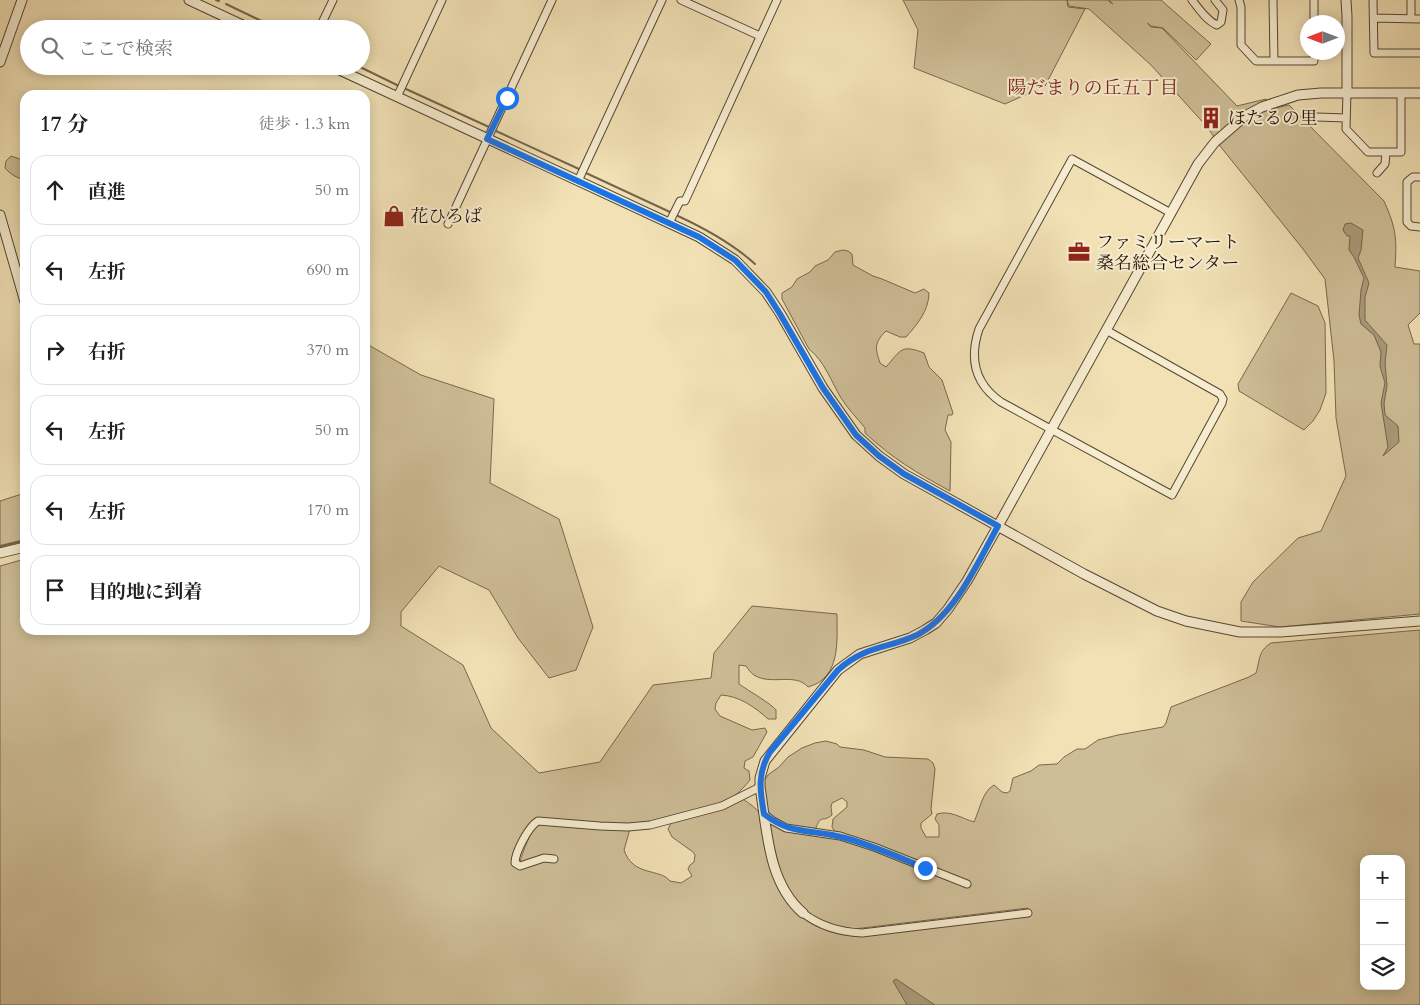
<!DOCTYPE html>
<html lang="ja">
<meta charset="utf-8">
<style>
:root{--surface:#fff;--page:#f6f6f6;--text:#202124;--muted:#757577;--line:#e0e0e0}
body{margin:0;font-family:Cardo,"Noto Serif JP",serif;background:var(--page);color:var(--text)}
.controls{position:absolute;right:15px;bottom:15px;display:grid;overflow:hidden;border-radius:10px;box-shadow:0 2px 12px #0003}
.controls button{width:45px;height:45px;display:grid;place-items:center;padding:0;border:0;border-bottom:1px solid var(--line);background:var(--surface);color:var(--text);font:25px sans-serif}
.compass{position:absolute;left:1300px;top:15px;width:45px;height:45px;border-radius:50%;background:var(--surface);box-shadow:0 2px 12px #0003;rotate:270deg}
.stop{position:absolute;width:15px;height:15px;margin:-11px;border:4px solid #1a73e8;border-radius:50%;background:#fff}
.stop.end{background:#1a73e8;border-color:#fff;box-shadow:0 1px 5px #0008}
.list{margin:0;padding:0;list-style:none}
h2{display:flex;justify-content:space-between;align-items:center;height:65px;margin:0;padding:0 20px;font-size:21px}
h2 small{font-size:16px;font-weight:400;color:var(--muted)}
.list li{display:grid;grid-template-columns:32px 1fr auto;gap:15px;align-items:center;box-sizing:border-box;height:70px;margin:0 10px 10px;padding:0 10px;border:1px solid var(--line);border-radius:15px}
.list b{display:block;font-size:19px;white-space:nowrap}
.list em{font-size:16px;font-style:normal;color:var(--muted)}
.icon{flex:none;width:28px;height:28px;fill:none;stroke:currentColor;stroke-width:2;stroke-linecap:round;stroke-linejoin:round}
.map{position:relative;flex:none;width:1420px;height:1005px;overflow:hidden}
.search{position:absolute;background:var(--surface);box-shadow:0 2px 12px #0003;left:20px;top:20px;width:350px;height:55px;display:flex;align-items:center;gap:12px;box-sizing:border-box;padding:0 18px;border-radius:28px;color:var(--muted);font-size:19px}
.panel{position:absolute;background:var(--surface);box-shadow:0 2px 12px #0003;left:20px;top:90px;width:350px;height:545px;border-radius:15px}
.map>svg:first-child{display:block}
.green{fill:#cebe97;stroke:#78684e;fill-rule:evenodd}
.water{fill:#ab9b7a;stroke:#75644c}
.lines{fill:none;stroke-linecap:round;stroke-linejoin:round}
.stream{stroke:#75644c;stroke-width:2}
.minor-casing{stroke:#564632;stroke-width:9}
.tertiary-casing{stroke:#564632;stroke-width:11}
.minor{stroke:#f6eccf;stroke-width:7}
.tertiary{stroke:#f6eccf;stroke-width:9}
.route{stroke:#1a73e8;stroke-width:6}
.labels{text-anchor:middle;stroke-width:4;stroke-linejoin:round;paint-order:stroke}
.poi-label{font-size:18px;fill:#231206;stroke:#f6eccf;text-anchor:start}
.neighbourhood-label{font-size:19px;fill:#7a1f14;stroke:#f6eccf}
</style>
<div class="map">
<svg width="1420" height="1005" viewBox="0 0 1420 1005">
<rect width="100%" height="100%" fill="#f1e1b5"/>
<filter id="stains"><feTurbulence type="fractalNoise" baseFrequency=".004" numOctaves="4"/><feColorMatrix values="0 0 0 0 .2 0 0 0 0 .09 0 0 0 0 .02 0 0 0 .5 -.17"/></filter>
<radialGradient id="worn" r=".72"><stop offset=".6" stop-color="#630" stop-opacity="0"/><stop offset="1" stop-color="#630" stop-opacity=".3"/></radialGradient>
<path class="green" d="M903 0H1067L1068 7 1085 9 1045 86 1005 104 914 68 918 30Z
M1067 0H1107L1113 4 1109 0H1161L1211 44 1196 60 1163 28 1151 26 1147 23 1151 27 1162 28 1237 106 1266 99 1275 108 1289 105 1384 201C1396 228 1397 238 1395 267L1420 271V313L1408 325 1414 344H1420V614L1280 627 1241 621V602L1253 582 1298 538 1321 531 1346 476 1336 418 1334 361 1325 279 1303 249 1220 146 1208 128 1151 65 1089 9 1069 6Z
M11 156 25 161V180C17 178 10 174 5 168L6 161Z
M843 250 848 251 852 254 853 265 873 276 882 279 915 293 924 289 929 293C929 310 917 325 906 337H900L886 331C874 343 875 348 880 363L886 367C901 350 901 344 924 353L929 367 942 380 953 413 952 415H948L945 430 951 442 950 491C917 473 893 459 865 433V428C857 418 848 409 841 398 831 381 825 362 809 349L782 299V293L792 287 797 279 810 272 815 266 828 260 835 252Z
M1291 293 1318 306 1325 323 1326 393 1320 410 1313 421 1304 430 1239 391 1238 384Z
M365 343 421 375 494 399 490 483 559 519 593 627 576 670 549 678 518 638 489 590 439 566 401 612V626L463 665 491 728 539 773 600 762 653 685 711 678 714 653 752 606 837 614C837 641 841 678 808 687 795 672 771 686 754 675 751 673 748 669 746 666L739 665V684C746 689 773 705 776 710 776 712 776 717 776 719H768C755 707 739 696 721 695L716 703 715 709 720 716 752 730 765 728 767 732 753 757 745 761 744 768 749 771 750 780C745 786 740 792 734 796 715 808 655 823 633 825L538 819 513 865 518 868 523 864 520 862C523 850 531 832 537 823L630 829 624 850C633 877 660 868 670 881L681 883 692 876 688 869 690 865 694 862 695 855 693 852 672 837 668 829 671 823 743 799C748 803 757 808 760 814 766 830 766 849 770 866 780 910 817 937 862 936L1029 916 1028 908 854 929C788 921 780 878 769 822L786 831 874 844 835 832 832 827 833 819 847 807V802L842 798 832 803 831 807 832 815C821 824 822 812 815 830L788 826 774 818 767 810 764 781 768 775 779 767 788 757 802 748 815 743 826 741 837 744 840 747 864 750 885 757 928 759 933 763 935 769 931 809 932 814 921 823V828L926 837H939V825L935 819 937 814C950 810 961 818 974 822 980 809 982 792 994 785L1002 792 1007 793 1010 791 1013 778 1031 771 1039 765 1057 764 1064 757 1077 749H1085L1098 740 1118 735 1163 727 1166 723 1171 707 1249 677 1256 673C1260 660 1258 651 1271 643L1420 630V1005H0V566L25 559V630H365ZM1364 859H1401V986H1364Z
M25 493V541L0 547V501Z"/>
<path class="water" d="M1351 223 1363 230 1361 250 1358 258 1369 283 1365 297V320L1387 345 1385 363 1387 386 1384 403 1385 415 1398 426 1399 442 1383 456 1388 447 1381 403 1385 383 1380 366 1381 352 1374 335 1361 324 1359 315 1361 290 1364 278 1354 257 1349 250 1350 236H1347L1343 230 1345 224Z
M896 979 935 1005H907L893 981Z"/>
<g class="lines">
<path class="stream" d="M216 0 219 1
M226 4 278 29
M358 66 399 86
M406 89 489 127
M496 131 579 169
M586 173 670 212
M678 216C706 229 732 243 755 264
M0 546 25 540"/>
<g class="minor-casing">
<path id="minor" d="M681 0 760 36
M1192 0C1199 9 1207 21 1217 25L1221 22 1223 10 1215 0
M1239 0 1241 7V45L1256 61H1314V52
M1273 0 1274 61
M1314 0V22
M1373 0 1374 53H1420
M1411 0V19
M1374 18 1420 19
M319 29 333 0
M1347 92 1346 129 1368 152H1401V93
M397 97 442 0
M1317 117 1346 118
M1377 173 1385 164 1386 152
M1420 177H1413L1407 182V222L1411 226 1420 227
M578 181 662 0
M669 223 680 201H685L777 0
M448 224 552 0
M1106 330 1220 394 1223 399 1222 403 1172 495 1001 402C975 384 969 359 979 329L1072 159 1171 213
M764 814 773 821 786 828 840 836 874 847 967 884
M554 859 544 858 520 866 515 863C515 852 529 826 538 821L600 826 628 827 650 825 722 806 760 787
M803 913C821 927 840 932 862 933L1028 913"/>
</g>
<g class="tertiary-casing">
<path id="tertiary" d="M189 0 251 29
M1346 0 1347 16V92
M0 62 22 0
M331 66 669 223 699 237 735 260 766 292 780 313 823 388 856 435 879 456 904 474 1084 574 1157 611 1186 621 1240 632H1281L1420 621
M0 215 25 302
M0 553 25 547
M803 913C768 883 767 830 760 787V778L765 761 838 670 860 654 910 638 925 630 936 623 948 609 967 581 998 526 1198 164 1215 142 1245 116 1262 107 1298 95 1321 93H1420"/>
</g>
<use href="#minor" class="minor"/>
<use href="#tertiary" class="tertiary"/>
</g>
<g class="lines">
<path class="route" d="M507 98 487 139 699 237 735 260 766 292 780 314 823 388 856 435 879 456 904 474 998 526C978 562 955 616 917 635 887 649 866 645 838 670L770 752C757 773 760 791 764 814 790 835 811 829 841 837 870 844 898 857 925 868"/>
</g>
<defs>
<g id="building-bare" transform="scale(1.725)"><path d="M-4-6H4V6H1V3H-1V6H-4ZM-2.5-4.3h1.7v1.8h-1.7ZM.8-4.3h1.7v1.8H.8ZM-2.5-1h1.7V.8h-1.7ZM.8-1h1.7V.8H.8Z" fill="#8f2418" stroke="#f6eccf" stroke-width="2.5" paint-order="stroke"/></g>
<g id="shop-bare" transform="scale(1.725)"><path d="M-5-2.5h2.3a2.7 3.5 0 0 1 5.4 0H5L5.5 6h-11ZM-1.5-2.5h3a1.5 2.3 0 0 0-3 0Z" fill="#8f2418" stroke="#f6eccf" stroke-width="2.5" paint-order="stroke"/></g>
<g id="office-bare" transform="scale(1.725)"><path d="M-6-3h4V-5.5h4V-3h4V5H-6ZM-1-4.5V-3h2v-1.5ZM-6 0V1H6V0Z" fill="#8f2418" stroke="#f6eccf" stroke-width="2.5" paint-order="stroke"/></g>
</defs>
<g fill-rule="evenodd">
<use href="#building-bare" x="1211" y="118"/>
<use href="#shop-bare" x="394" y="216"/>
<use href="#office-bare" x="1079" y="252"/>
</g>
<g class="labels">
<g class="poi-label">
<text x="1228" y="124">ほたるの里</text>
<text x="410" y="222">花ひろば</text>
<text x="1096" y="248">ファミリーマート<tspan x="1096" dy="21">桑名総合センター</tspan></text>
</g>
<g class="neighbourhood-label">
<text x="1093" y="94">陽だまりの丘五丁目</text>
</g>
</g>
<rect width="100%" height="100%" filter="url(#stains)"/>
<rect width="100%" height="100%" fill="url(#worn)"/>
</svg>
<div class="controls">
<button>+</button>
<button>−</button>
<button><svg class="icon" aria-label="layers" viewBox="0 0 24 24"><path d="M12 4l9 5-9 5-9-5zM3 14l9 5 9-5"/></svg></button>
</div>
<svg class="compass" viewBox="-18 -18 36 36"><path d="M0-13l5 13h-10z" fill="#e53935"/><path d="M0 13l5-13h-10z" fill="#757577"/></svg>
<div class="stop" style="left:507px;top:98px"></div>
<div class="stop end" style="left:925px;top:868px"></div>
<div class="search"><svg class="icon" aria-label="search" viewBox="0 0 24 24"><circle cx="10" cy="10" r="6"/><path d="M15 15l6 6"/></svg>ここで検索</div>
<section class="panel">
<h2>17 分<small>徒歩 · 1.3 km</small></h2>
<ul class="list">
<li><svg class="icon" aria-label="ahead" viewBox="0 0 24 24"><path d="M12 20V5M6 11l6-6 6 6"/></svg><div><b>直進</b></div><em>50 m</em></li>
<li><svg class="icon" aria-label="left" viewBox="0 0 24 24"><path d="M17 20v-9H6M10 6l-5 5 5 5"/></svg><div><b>左折</b></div><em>690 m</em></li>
<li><svg class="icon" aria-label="right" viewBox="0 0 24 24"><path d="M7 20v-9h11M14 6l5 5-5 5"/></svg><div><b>右折</b></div><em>370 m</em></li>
<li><svg class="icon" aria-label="left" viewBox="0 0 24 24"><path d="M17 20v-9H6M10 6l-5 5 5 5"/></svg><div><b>左折</b></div><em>50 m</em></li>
<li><svg class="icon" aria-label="left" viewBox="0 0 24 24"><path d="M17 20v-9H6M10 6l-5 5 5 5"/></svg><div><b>左折</b></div><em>170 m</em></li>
<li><svg class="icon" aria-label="arrive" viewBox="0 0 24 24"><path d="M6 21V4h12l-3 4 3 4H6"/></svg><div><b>目的地に到着</b></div></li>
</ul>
</section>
</div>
